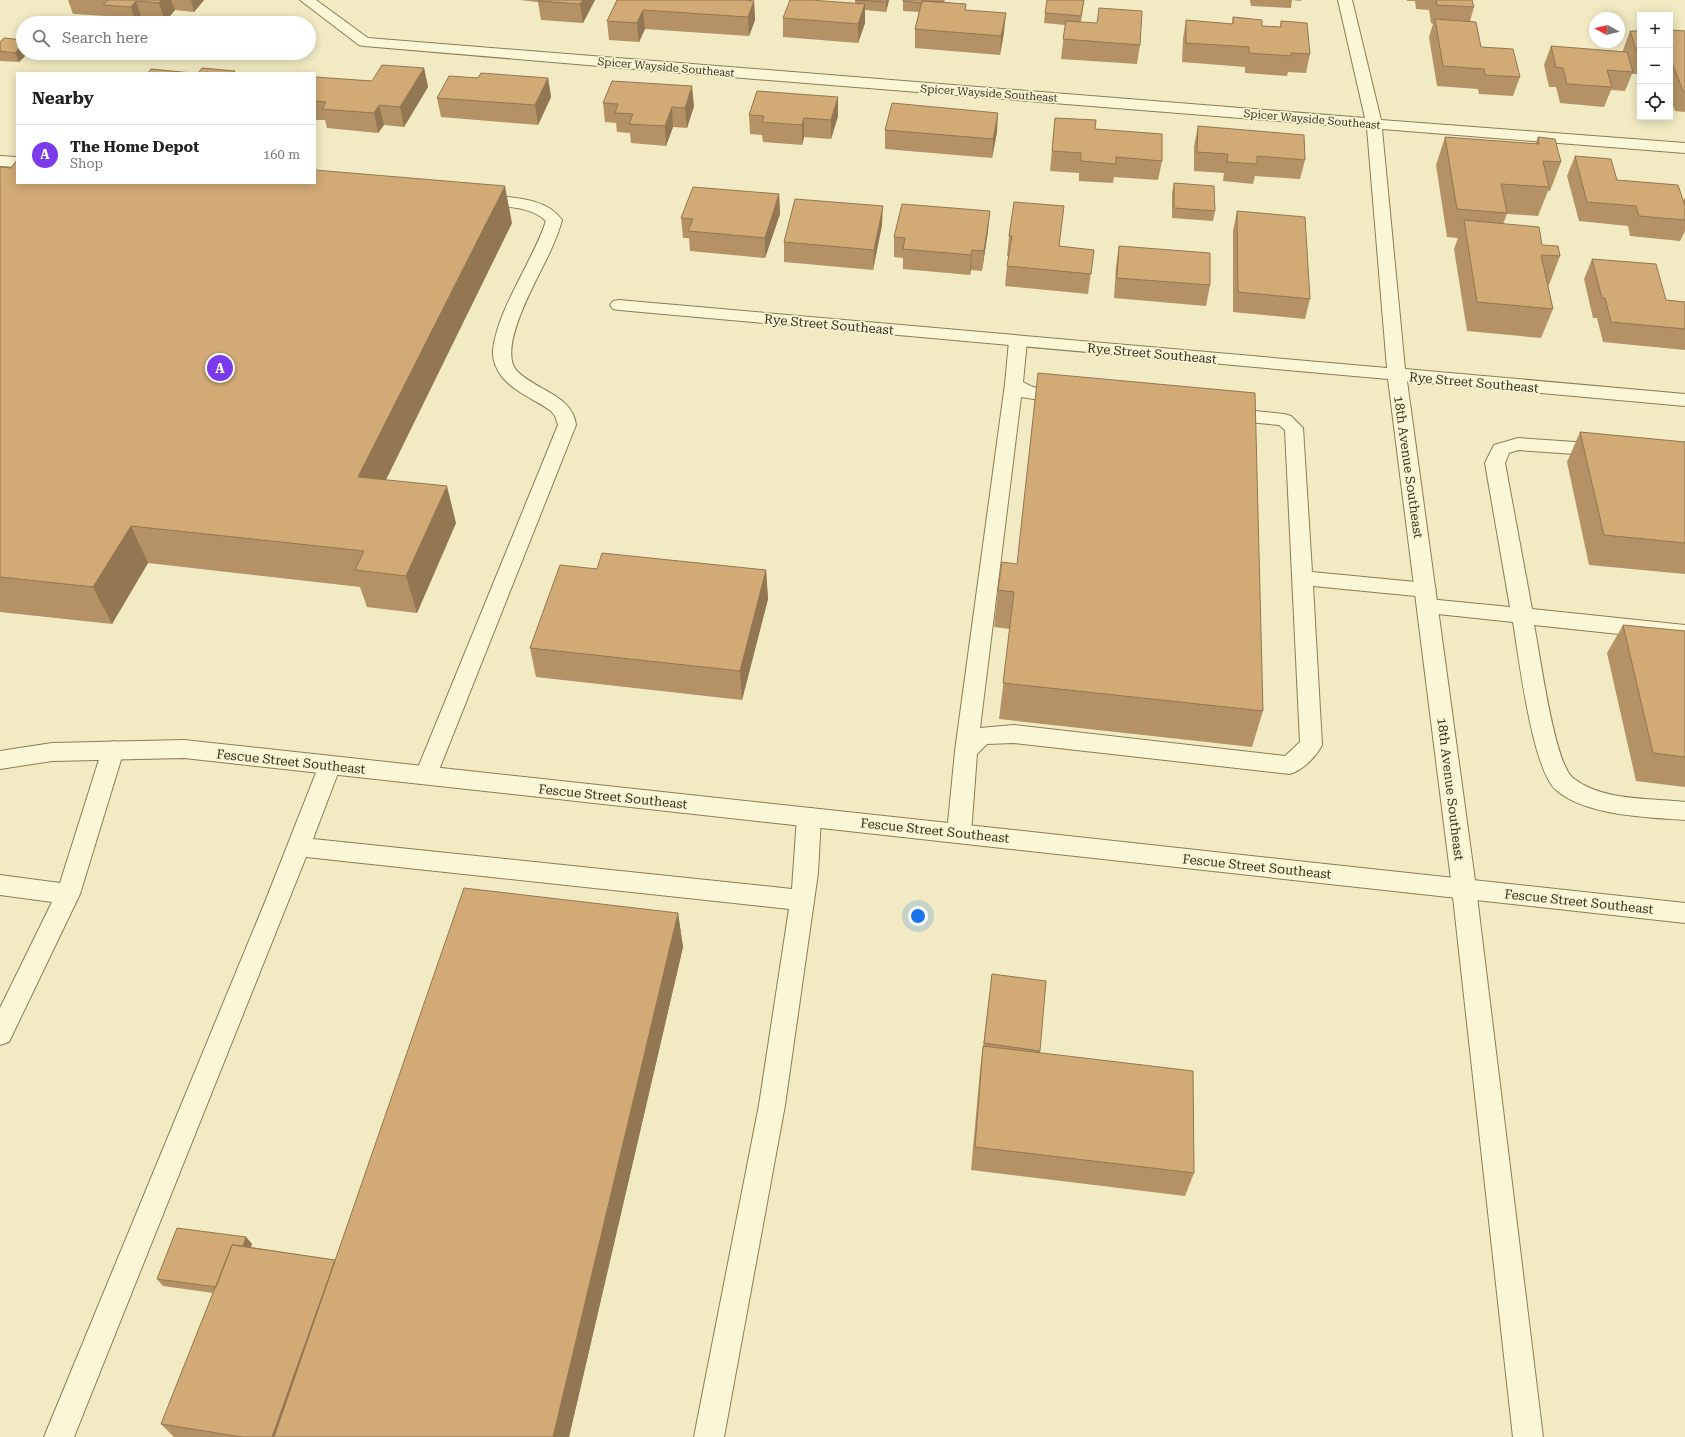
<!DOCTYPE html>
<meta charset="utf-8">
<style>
:root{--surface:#fff;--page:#f6f6f6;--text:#222;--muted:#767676;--line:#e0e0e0;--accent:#7c3aed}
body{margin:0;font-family:"Roboto Serif",serif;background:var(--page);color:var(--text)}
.controls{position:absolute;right:12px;top:12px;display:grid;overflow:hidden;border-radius:0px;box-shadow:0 2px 10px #0003}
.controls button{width:36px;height:36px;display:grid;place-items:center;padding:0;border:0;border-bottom:1px solid var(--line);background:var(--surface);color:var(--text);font:20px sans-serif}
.compass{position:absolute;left:1589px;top:12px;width:36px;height:36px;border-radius:50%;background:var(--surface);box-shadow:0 2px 10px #0003;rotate:278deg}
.you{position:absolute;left:918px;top:916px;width:14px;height:14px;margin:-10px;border:3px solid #fff;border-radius:50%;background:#1a73e8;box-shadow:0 0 0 6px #1a73e833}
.badge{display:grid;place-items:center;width:26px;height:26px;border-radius:50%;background:var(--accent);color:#fff;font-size:13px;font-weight:700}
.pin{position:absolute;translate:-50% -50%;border:2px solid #fff;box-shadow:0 1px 4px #0006}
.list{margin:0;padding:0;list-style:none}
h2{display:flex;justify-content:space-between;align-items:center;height:52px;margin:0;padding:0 16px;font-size:17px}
h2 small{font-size:13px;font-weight:400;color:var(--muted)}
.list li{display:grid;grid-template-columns:26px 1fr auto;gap:12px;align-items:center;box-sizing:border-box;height:60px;padding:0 16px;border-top:1px solid var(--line)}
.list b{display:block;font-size:15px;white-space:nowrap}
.list p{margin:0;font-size:13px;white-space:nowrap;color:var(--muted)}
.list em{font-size:13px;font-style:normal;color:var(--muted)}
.icon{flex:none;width:22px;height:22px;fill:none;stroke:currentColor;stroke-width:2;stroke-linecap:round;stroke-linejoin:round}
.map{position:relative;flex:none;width:1685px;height:1437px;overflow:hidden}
.search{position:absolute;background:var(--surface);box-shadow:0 2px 10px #0003;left:16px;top:16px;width:300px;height:44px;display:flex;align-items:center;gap:10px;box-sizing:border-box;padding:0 14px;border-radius:22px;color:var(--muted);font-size:15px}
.panel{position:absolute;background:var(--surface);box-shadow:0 2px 10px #0003;left:16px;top:72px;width:300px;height:112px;border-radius:0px}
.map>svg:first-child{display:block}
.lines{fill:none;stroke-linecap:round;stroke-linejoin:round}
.service-casing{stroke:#8c7c58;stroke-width:2}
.minor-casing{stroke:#8c7c58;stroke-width:2}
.tertiary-casing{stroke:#8c7c58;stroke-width:2}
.service{fill:#fbf6d6;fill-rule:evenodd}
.minor{fill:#fbf6d6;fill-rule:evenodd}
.tertiary{fill:#fbf6d6;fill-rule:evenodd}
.wall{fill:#b49265}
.shaded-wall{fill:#927752}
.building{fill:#d1aa75;stroke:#927752}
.labels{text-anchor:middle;stroke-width:3.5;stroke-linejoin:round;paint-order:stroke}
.far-street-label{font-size:11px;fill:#3b301d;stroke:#f8f3d2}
.street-label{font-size:13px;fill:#3b301d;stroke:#f8f3d2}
</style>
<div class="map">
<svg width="1685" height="1437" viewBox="0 0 1685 1437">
<rect width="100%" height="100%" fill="#f1eac2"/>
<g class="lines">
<g class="service-casing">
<path id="service" d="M0 156 17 157V167L0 166Z
M478 194C505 198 545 195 562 220 559 232 554 243 549 254 538 278 496 349 517 371 535 390 573 395 576 425L437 775 434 781 426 784 418 781 415 775 558 425 555 416 551 411C536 400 516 393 503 378 497 371 492 360 493 350 498 308 532 263 546 221 528 203 495 208 472 202L470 199 472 196Z
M1018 336 1024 337 1027 341 1023 382C1039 392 1054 389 1071 394L1074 398 1071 402 1065 404 1021 397 980 728 1014 725 1285 756 1300 742 1285 430 1279 425 1227 420 1220 418 1218 414 1220 410 1227 408 1284 414 1291 416 1303 428 1312 572 1426 583 1433 585 1436 590 1433 595 1426 597 1313 586 1322 745C1316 757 1303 770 1290 774L1014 743 987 744 977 754 971 833 967 840 959 842 951 840 947 833 955 751 1005 384 1009 341 1012 337Z
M1518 438 1604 444 1611 446 1613 450 1611 454 1604 456 1518 450 1509 453 1505 463 1532 609 1685 625V641L1534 625C1540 653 1554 763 1573 778 1602 801 1649 798 1685 802V820C1647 817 1586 816 1556 790 1532 769 1519 657 1513 622L1428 613 1421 611 1418 606 1421 601 1428 599 1510 607 1485 463 1494 445Z
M113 741 121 744 124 750 80 894 9 1042 0 1045V1008L52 902 0 895V875L60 883 102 750 105 744Z
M330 756 338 759 341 765 313 839 792 889 797 817 801 810 809 808 817 810 821 817 818 873 785 1105 724 1437H694L759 1105 789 909 306 857 74 1437H44L265 902 319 765 322 759Z
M1464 878 1472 881 1476 888 1543 1437H1513L1452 888 1456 881Z"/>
</g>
<g class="minor-casing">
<path id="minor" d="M300 0H316L368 38 1365 118 1338 0H1352L1381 120 1685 143V153L1382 129 1405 369 1685 394V406L1407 381 1476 888 1472 895 1464 898 1456 895 1452 888 1388 379 619 310 613 309 610 305 613 301 619 300 1387 368 1367 128 718 76 364 46 359 45Z"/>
</g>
<g class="tertiary-casing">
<path id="tertiary" d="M184 740 1685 903V923L184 758 52 761 0 769V751L52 743Z"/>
</g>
<use href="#service" class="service"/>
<use href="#minor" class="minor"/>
<use href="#tertiary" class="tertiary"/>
</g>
<path class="wall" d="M68 0H204L194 12 175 10 165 22 142 20 140 23H109L107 16 73 14Z
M519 0H595L583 23 541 20 538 2Z
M617 0H750V1H754L755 20 749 36 645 29 639 42 609 40 607 21Z
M855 0H889L886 12 865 10V23L858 43 783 37V18L855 3Z
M945 0 944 2 966 4V10L1004 32 1000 55 915 48V29L919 12 903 11V1Z
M1084 0 1081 22 1140 45 1137 64 1061 59 1065 25 1044 23 1045 13Z
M1250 0H1301V1L1292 0 1291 8 1251 6Z
M1407 0H1472L1474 7 1470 21 1481 47 1520 77 1513 96 1479 94 1478 89 1437 86 1429 37 1433 24 1431 23 1429 10 1416 9 1415 1H1407Z
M1233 17 1262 26 1280 27 1281 21 1310 54 1306 73 1288 72 1287 76 1245 73V67L1182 62 1183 39 1186 20 1232 24Z
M1672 30 1685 31V112L1675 111 1670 98V33Z
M1630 31H1640V74H1632L1625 91 1611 90 1604 107 1560 103 1556 87H1549L1544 65 1551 46 1623 52V50Z
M0 42 23 53H28L19 62 0 61Z
M424 68 428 87 404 127 384 125 378 133 327 128 325 120H315V77L372 81Z
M478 78H548L551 97 538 125 441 117 437 98Z
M603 103 694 106 687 128 673 127 666 146 631 143 630 133 617 132 616 123 605 122Z
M749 115 838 116 831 139 804 137 802 145 763 142 762 135 750 134Z
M1055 118 1095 129 1162 161 1158 180 1114 177 1113 183 1079 181V173L1050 171Z
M1198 126 1305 160 1300 179 1255 176 1253 184 1223 181 1224 173 1194 171V146Z
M885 130 997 132 992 158 885 149Z
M1445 137 1535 144 1538 137 1561 162 1550 191H1548L1538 216 1507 214 1503 224 1542 245 1560 256 1549 285H1548L1553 309 1541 338 1467 331 1454 249 1458 238 1447 237 1436 165Z
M1575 156 1617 180 1683 201 1685 198V231L1680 241 1630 236 1628 226 1579 221 1567 176Z
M0 167 512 223 386 480 456 523 417 613 367 607 360 587 148 563 112 624 0 612Z
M1174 183 1215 211 1213 221 1172 218V193Z
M779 194 780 214 765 258 690 251 689 238H683L681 218Z
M1014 202 1059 246 1094 250 1088 294 1005 286 1007 266 1009 256H1007L1009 236Z
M1237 211 1310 299 1305 319 1233 312V231Z
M882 225 873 270 784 262V242Z
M988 231 982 271 971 270 970 275 903 269V258L894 257V237Z
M1119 246 1210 285 1206 306 1114 298 1116 266Z
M1592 259 1666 300 1685 302V350L1603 342 1597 318H1593L1584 279Z
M1580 432 1685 442V574L1589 565 1567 462Z
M1017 564 1263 711 1252 747 999 719 1010 629 994 627 998 590Z
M597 569 766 570 768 599 742 700 536 677 530 648Z
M1623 625 1685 631V787L1636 781 1607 653Z
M678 913 683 947 569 1437H174L161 1424 213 1293 163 1286 157 1279 246 1237 252 1244 251 1247 335 1260Z
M992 974 1040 1051V1053L1194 1173 1185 1196 971 1170 980 1071Z"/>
<path class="shaded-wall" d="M161 0H171L175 10 165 22 159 3Z
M191 0H204L194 12Z
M583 0H595L583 23 580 4Z
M887 0H889L886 12V2Z
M136 1 142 20 140 23H136L131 7Z
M754 1 755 20 749 36 748 17Z
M865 4V23L858 43V24Z
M643 10 645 29 639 42 637 23Z
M1006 13 1004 32 1000 55 1001 36Z
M23 44V53H28L19 62 15 53Z
M424 68 428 87 404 127 400 107Z
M548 78 551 97 538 125 535 105Z
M692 86 694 106 687 128 685 108Z
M838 97V116L831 139V120Z
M379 105 384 125 378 133 374 113Z
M672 107 673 127 666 146 665 126Z
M998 113 997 132 992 158 993 139Z
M804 118V137L802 145V125Z
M505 186 512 223 369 514 358 477Z
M779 194 780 214 765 258V238Z
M883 206 882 225 873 270 874 250Z
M990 211 988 231 982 271 984 251Z
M972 250 971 270 970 275 971 255Z
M447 486 456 523 417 613 406 576Z
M131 526 148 563 112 624 93 587Z
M766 570 768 599 742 700 740 671Z
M678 913 683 947 569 1437H553Z
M246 1237 252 1244 233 1296 227 1288Z
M335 1260 295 1437H272Z"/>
<path class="building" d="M108 0H161L159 3 136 1 131 7 103 5Z
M539 0H583L580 4 538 1Z
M617 0H746L754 1 748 17 643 10 637 23 607 21Z
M790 0H811L865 4 858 24 783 18Z
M855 0H887L886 2Z
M903 0H943L942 2 922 1V3L903 1Z
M1047 0H1084L1081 16 1045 13Z
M1436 0H1472L1474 7 1437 5Z
M922 1 966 4 965 10 1006 13 1001 36 915 29Z
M1099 8 1142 11 1140 45 1063 39 1066 21 1097 23Z
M1233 17 1262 20V26L1281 27V21L1307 23 1310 54 1291 53V56L1249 53V47L1186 43V20L1233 24Z
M1435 19 1476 22 1481 47 1513 49 1520 77 1485 75 1484 69 1443 66Z
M1672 30 1685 31V92L1683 91 1670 57V33H1673Z
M1630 31H1640V55H1638Z
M4 38 23 40V44L15 53 0 51V42Z
M1551 46 1627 52 1633 72 1607 70 1612 87 1567 84 1563 68 1556 67Z
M382 65 424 68 400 107 379 105 374 113 322 109 326 102 315 101V77L372 81Z
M202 68 235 71 233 73H198Z
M151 69 192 73H148Z
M481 73 548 78 535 105 437 98 449 76 478 78Z
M612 81 692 86 685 108 672 107 665 126 629 124 633 114 615 113 618 104 603 103Z
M757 91 838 97 831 120 804 118 802 125 762 122 764 116 749 115Z
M892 103 998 113 993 139 885 130Z
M1055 118 1096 120 1095 129 1162 134V161L1116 157V164L1081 161V153L1052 151Z
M1198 126 1304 135 1305 160 1257 156V164L1227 162 1228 154 1197 152Z
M1445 137 1539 144 1538 137 1555 139 1561 162 1543 161 1549 187 1501 184 1507 213 1457 209Z
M1575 156 1611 159 1617 180 1678 185 1685 206V220L1639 216 1636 206 1587 202Z
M17 160V183H315V170L505 186 358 477 447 486 406 576 355 570 364 551 131 526 93 587 0 577V167L11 168Z
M1174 183 1214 186 1215 211 1174 208Z
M693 187 779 194 765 238 688 231 693 219 681 218Z
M795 199 883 206 874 250 784 242Z
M1014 202 1064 206 1059 246 1094 250 1091 274 1007 266 1012 236H1009Z
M902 204 990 211 984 251 972 250 971 255 903 249 905 238 894 237Z
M1237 211 1305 217 1310 299 1238 292Z
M1464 220 1539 227 1542 245 1558 246 1560 256 1541 255 1553 309 1477 302Z
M1119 246 1210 253V285L1117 278Z
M1592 259 1656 264 1666 300 1685 302V329L1611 322 1605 298H1602Z
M1038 373 1255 393 1263 711 1003 683 1014 592 998 590 1002 562 1017 564Z
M1580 432 1685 442V543L1604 535Z
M602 553 766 570 740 671 530 648 560 565 597 569Z
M1623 625 1685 631V757L1653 753Z
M464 888 678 913 553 1437H274Z
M992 974 1046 981 1040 1051 984 1043Z
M983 1046 1193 1071 1194 1173 975 1147Z
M177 1228 246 1237 243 1246 232 1245 216 1287 157 1279Z
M232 1245 335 1260 272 1437H242L161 1424Z"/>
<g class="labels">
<g class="far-street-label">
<text transform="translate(666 67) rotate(5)" y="4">Spicer Wayside Southeast</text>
<text transform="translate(989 93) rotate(4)" y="4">Spicer Wayside Southeast</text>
<text transform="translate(1312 119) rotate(5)" y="4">Spicer Wayside Southeast</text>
</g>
<g class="street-label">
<text transform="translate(829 324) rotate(5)" y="5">Rye Street Southeast</text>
<text transform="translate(1152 353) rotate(5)" y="5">Rye Street Southeast</text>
<text transform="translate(1474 382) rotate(5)" y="5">Rye Street Southeast</text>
<text transform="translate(1409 467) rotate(82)" y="5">18th Avenue Southeast</text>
<text transform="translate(291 761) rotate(6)" y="5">Fescue Street Southeast</text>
<text transform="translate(1451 789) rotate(83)" y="5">18th Avenue Southeast</text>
<text transform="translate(613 796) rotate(6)" y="5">Fescue Street Southeast</text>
<text transform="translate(935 830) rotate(6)" y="5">Fescue Street Southeast</text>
<text transform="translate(1257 866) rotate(6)" y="5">Fescue Street Southeast</text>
<text transform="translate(1579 901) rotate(6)" y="5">Fescue Street Southeast</text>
</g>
</g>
</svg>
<div class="controls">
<button>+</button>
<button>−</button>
<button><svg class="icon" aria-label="locate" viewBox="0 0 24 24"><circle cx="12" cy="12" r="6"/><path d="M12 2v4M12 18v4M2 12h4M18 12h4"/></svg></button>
</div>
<svg class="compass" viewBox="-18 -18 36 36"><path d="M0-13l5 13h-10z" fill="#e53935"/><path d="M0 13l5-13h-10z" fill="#767676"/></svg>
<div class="you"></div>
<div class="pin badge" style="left:220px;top:368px">A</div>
<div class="search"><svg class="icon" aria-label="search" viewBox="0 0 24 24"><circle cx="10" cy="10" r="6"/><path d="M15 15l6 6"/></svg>Search here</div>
<section class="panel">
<h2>Nearby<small></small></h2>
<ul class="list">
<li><span class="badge">A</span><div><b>The Home Depot</b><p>Shop</p></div><em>160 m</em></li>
</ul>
</section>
</div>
